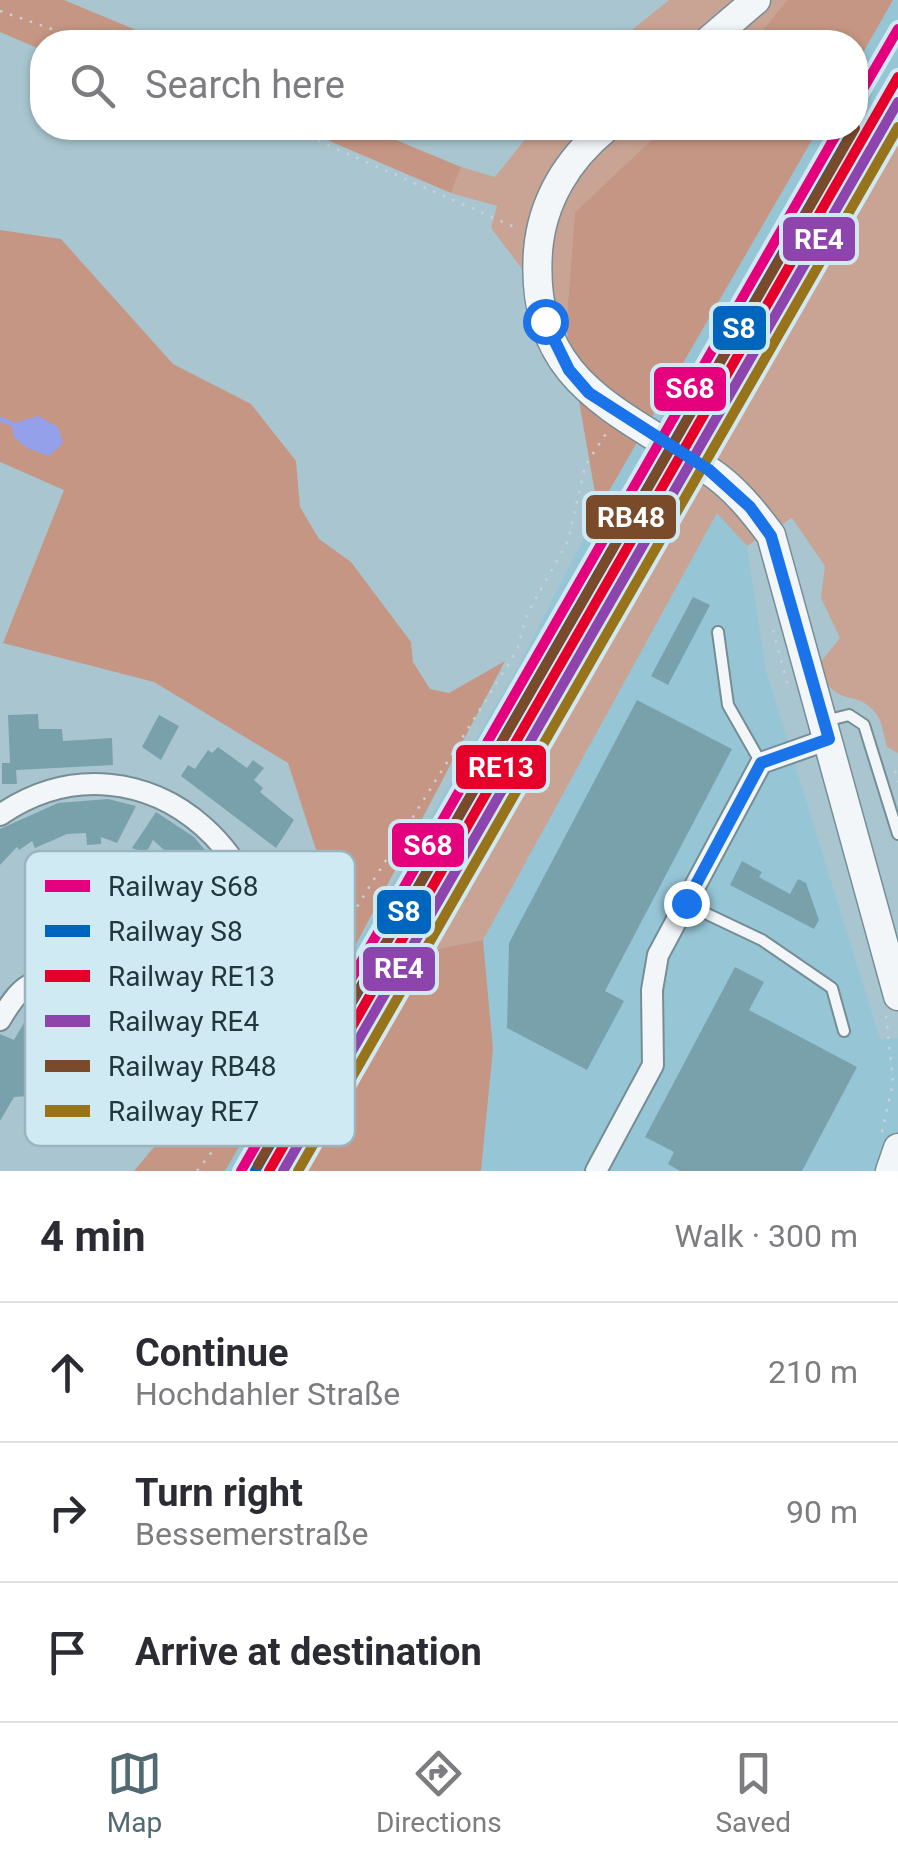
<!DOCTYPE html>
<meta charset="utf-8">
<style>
:root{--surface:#fff;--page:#f7f7f7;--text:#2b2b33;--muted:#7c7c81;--line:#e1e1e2;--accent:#516971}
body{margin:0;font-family:Roboto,sans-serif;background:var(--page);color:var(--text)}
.stop{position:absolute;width:30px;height:30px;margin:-22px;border:8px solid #1a73e8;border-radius:50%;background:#fff}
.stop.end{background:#1a73e8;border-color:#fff;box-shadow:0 2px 10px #0008}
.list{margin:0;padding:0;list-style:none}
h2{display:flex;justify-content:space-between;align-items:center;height:130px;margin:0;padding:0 40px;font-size:42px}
h2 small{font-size:32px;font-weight:400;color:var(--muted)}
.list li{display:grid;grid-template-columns:65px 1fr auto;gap:30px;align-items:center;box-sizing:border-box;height:140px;padding:0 40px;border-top:2px solid var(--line)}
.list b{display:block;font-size:38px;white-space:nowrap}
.list p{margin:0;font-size:32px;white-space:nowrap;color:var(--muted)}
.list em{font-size:32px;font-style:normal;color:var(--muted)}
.icon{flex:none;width:55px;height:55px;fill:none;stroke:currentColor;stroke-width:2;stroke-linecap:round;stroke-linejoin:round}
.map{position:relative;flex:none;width:898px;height:1171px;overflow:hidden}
.search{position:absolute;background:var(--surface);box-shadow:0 2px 8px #0004;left:30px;right:30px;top:30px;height:110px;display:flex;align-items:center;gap:25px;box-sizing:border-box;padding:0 35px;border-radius:40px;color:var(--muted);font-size:38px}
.sheet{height:550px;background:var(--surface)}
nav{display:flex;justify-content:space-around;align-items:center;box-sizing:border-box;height:140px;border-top:2px solid var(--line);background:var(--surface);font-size:28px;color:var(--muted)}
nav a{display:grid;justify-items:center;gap:5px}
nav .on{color:var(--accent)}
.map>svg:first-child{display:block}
.built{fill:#96c6d6}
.green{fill:#c9a394}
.forest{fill:#c69684}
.water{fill:#95a0eb}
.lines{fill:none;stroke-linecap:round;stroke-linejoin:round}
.stream{stroke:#95a0eb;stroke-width:5}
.building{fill:#79a1ac}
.service-casing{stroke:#768d95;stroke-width:14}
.minor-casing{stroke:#768d95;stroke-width:24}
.secondary-casing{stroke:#768d95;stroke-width:31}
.path{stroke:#c8d1d5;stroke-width:2.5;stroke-dasharray:2.5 8;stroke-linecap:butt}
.service{stroke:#f2f6f8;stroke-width:10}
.minor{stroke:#f2f6f8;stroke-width:20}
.secondary{stroke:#f2f6f8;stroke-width:28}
.rail-1-casing{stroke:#d0eaf3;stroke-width:18}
.rail-2-casing{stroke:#d0eaf3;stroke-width:18}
.rail-3-casing{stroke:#d0eaf3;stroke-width:18}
.rail-4-casing{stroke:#d0eaf3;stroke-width:18}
.rail-5-casing{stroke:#d0eaf3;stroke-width:18}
.rail-6-casing{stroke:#d0eaf3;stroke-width:18}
.rail-1{stroke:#e5007d;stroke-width:10}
.rail-2{stroke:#0065bd;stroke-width:10}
.rail-3{stroke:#e4002b;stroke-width:10}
.rail-4{stroke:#8e44ad;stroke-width:10}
.rail-5{stroke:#7a4b2a;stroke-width:10}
.rail-6{stroke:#97741c;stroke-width:10}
.route{stroke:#1a73e8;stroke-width:12}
.key{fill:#d0eaf3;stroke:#9cb4bd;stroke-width:2.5}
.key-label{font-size:28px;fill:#21373e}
.line-badge{stroke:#d0eaf3;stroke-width:4}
.badge-label{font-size:28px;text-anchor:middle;font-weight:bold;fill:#fff}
</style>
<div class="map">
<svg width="898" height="1171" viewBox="0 0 898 1171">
<rect width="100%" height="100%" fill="#a9c6d0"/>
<path class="built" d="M893 0H898V99L411 954 284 1171H225L518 667 598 510 819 128H856V65Z
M717 512 747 546 766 671 880 1039 898 1038V1171H481L493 1049 483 940Z"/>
<path class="green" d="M669 0H787L753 42H617Z
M898 99V753L887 747C884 737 883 724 877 715 858 686 832 712 819 664L840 638 821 598 825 566 792 518 747 546 717 513 483 940 411 954Z
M534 128H664L575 212 566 327 491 228 497 206 451 193 461 167 495 177Z"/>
<path class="forest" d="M0 0H64L165 42H42V50L0 32Z
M787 0H893L856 65V42H753Z
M299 128H367L461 167 451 193Z
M664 128H819L598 510 566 327 575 212Z
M0 230 61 239 173 364 251 404 296 461 300 507 319 539 351 562 411 642 413 662 430 689 449 693 505 661 350 956 225 1171H134L203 1088 239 1093 289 994 350 955 288 763 154 682 3 643 64 490 0 462Z
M483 940 493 1049 481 1171H284L411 954Z"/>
<path class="water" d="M38 416 58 427 63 443 49 456 27 448 14 437 12 424Z"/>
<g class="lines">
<path class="stream" d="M0 419 12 424"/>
</g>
<path class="building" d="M693 597 710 605 668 685 651 676Z
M637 700 732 749 605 991 624 1001 587 1070 507 1028 509 943Z
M38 714 39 729H62L63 741 112 738 113 765 16 770 17 784H2V763H10L8 715Z
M159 715 179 726 161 760 142 747Z
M218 747 247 768 253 760 264 768 254 780 263 788 260 792 294 820 276 848 181 776 188 765 195 769 208 750 212 753Z
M108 799 136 806 117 843 101 837V844L87 845 86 833 67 834 35 848 32 841 19 850 17 847 0 865V829L58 803Z
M156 812 194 837 225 874 244 919 248 969 234 1024 218 1054 211 1050 207 1056 161 1028 164 1024 60 956 63 951 49 938 62 923 68 928 70 924 172 986 166 995 177 1002 172 1011 180 1017 178 1020 207 1039 224 1009H217L220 986 194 980 195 926 212 925 194 888 202 884 153 840 146 853 132 848Z
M742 861 762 872 759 877 790 894 798 879 806 883 819 920 814 929 730 885Z
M735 967 764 982 749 1010 857 1067 802 1171H680L668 1164 674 1152 645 1137Z
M39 997 72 1015 69 1021 75 1025 68 1038 102 1058 113 1040 136 1054 106 1097 89 1087 75 1111 27 1081 28 1096 14 1097 0 1121V1034L14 1040Z"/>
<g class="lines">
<g class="service-casing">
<path id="service" d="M718 632 728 705 761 763
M825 721 849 715 864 725 898 834
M686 904 762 940 832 988 844 1031"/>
</g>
<g class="minor-casing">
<path id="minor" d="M0 815C144 716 315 873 247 1028 239 1046 232 1066 213 1076L57 980C26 978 15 995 0 1020
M596 1171 653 1065 652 990 658 955 761 763 829 739"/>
</g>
<g class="secondary-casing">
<path id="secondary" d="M707 42 756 0
M606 128C568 159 542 201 538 251 529 383 618 409 708 470 734 487 753 511 771 535L898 996
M890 1171 898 1148"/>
</g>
<path class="path" d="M0 11 89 42
M289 128 519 229
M773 630 789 690
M895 771 898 782
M280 979 298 980 315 974 517 650 527 614 568 541 585 466 607 432
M882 1132 893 1082 886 1016
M197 1171 238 1118 235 1081"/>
<use href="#service" class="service"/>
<use href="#minor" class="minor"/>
<use href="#secondary" class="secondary"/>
<g class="rail-1-casing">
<path id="rail-1" d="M856 101 898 29
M241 1171 840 128"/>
</g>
<g class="rail-2-casing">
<path id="rail-2" d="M255 1171 851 134"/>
</g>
<g class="rail-3-casing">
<path id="rail-3" d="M269 1171 898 77"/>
</g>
<g class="rail-4-casing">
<path id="rail-4" d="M283 1171 898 102"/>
</g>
<g class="rail-5-casing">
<path id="rail-5" d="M258 1165 855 128"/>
</g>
<g class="rail-6-casing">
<path id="rail-6" d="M298 1171 898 127"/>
</g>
<use href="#rail-1" class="rail-1"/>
<use href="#rail-2" class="rail-2"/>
<use href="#rail-3" class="rail-3"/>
<use href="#rail-4" class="rail-4"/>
<use href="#rail-5" class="rail-5"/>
<use href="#rail-6" class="rail-6"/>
</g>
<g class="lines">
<path class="route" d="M545 321 569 370 589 393 709 470 750 507 771 536 829 739 761 763 686 903"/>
</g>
<rect x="25" y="851" width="330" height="295" rx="15" class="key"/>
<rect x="45" y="880" width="45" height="12" fill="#e5007d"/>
<rect x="45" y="925" width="45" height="12" fill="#0065bd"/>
<rect x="45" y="970" width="45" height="12" fill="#e4002b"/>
<rect x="45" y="1015" width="45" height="12" fill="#8e44ad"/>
<rect x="45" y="1060" width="45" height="12" fill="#7a4b2a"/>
<rect x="45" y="1105" width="45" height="12" fill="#97741c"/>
<g class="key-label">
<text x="108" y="896">Railway S68</text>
<text x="108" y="941">Railway S8</text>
<text x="108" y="986">Railway RE13</text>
<text x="108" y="1031">Railway RE4</text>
<text x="108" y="1076">Railway RB48</text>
<text x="108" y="1121">Railway RE7</text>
</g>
<g class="line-badge">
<rect x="781" y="215" width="76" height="48" rx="10" fill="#8e44ad"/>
<rect x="711" y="304" width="57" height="48" rx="10" fill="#0065bd"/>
<rect x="652" y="365" width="76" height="48" rx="10" fill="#e5007d"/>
<rect x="584" y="493" width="94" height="48" rx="10" fill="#7a4b2a"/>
<rect x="454" y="743" width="94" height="48" rx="10" fill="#e4002b"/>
<rect x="390" y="821" width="76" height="48" rx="10" fill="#e5007d"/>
<rect x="375" y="888" width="58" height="48" rx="10" fill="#0065bd"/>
<rect x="361" y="945" width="76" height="48" rx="10" fill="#8e44ad"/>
</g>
<g class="badge-label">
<text x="819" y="249">RE4</text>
<text x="739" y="338">S8</text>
<text x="690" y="398">S68</text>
<text x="631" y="527">RB48</text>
<text x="501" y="777">RE13</text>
<text x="428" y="855">S68</text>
<text x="404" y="921">S8</text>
<text x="399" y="978">RE4</text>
</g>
</svg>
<div class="stop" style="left:545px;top:321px"></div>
<div class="stop end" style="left:686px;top:903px"></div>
<div class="search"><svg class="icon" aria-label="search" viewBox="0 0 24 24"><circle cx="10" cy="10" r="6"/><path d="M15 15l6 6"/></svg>Search here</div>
</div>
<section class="sheet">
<h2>4 min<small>Walk · 300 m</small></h2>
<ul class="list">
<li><svg class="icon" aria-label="ahead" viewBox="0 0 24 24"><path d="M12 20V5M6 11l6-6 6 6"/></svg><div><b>Continue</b><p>Hochdahler Straße</p></div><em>210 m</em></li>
<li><svg class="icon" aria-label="right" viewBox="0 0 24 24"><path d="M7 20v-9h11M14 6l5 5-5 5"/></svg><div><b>Turn right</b><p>Bessemerstraße</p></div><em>90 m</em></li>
<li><svg class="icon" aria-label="arrive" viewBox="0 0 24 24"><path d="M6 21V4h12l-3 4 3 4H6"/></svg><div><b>Arrive at destination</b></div></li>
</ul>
</section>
<nav>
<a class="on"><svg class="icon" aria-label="map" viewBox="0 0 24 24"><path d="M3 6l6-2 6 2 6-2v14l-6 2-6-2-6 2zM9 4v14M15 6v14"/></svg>Map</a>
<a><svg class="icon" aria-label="directions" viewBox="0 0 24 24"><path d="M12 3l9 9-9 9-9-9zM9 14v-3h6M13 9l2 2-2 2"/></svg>Directions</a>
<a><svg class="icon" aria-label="saved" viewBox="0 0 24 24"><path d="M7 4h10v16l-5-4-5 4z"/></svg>Saved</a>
</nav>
